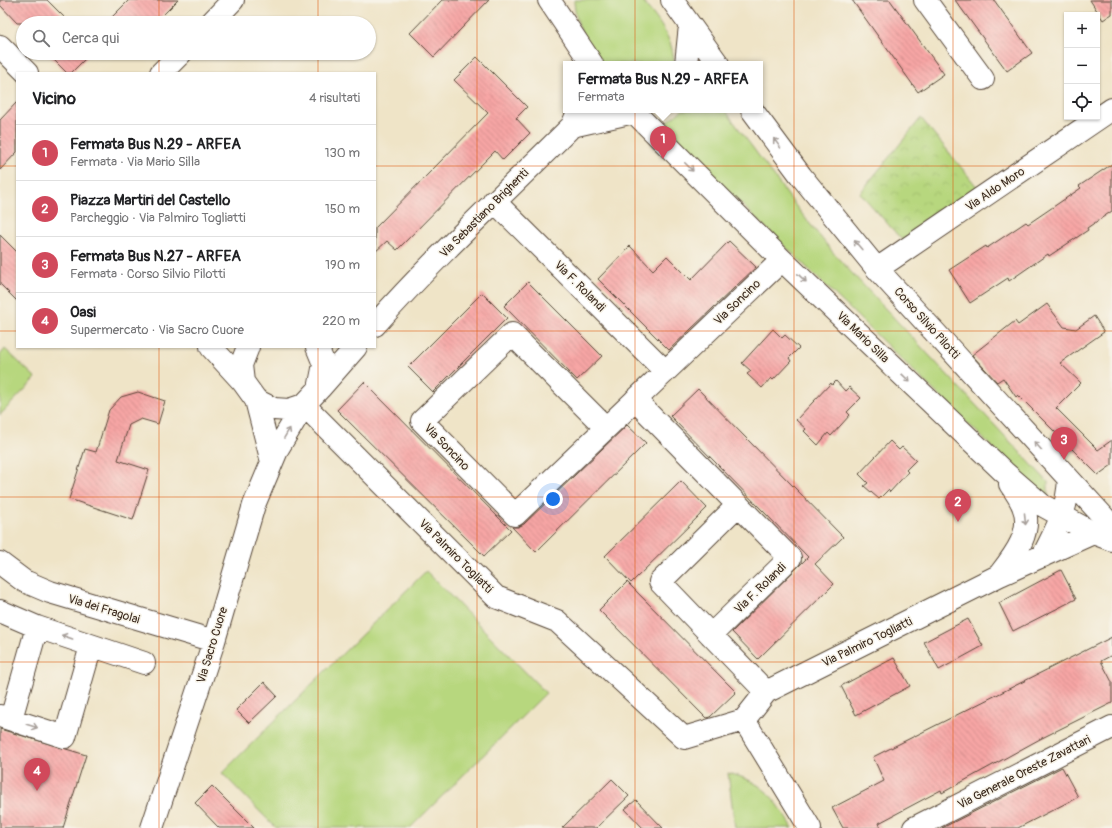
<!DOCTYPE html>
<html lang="it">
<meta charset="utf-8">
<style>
:root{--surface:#fff;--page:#f2f2f2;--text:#202124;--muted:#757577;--line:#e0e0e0;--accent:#d1495b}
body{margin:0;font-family:Pangolin,sans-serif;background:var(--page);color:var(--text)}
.controls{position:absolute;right:12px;top:12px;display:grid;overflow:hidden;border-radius:0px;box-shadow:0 1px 3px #0004}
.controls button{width:36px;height:36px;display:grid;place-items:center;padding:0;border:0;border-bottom:1px solid var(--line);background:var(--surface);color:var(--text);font:20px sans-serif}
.you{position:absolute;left:553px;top:499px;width:14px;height:14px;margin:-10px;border:3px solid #fff;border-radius:50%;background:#1a73e8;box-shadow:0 0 0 6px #1a73e833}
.badge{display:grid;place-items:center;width:26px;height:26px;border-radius:50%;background:var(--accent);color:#fff;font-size:13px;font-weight:700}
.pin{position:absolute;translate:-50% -33px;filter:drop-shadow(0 1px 2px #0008)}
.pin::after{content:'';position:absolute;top:21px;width:14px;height:12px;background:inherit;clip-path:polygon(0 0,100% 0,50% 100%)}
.popup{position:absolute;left:563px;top:61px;width:200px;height:52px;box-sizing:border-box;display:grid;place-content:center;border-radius:0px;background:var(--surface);filter:drop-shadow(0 1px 3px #0005);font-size:13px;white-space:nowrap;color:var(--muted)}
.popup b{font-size:15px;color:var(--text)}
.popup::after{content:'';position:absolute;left:50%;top:100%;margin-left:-8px;border:8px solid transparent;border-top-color:var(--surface)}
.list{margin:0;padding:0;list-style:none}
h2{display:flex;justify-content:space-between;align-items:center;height:52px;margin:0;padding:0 16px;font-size:17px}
h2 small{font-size:13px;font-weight:400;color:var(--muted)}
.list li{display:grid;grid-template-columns:26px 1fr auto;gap:12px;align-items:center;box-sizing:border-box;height:56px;padding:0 16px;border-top:1px solid var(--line)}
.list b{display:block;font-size:15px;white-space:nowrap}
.list p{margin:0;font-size:13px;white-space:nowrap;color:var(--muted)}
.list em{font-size:13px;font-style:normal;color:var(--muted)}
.icon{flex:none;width:22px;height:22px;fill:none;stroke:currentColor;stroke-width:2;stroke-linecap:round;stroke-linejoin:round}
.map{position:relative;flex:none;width:1112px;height:828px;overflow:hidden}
.search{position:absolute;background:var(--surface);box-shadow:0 1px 3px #0004;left:16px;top:16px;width:360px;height:44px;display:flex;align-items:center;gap:10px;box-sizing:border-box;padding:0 14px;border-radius:22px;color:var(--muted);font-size:15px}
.panel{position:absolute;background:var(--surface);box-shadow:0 1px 3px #0004;left:16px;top:72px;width:360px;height:276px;border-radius:0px}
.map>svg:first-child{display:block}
.green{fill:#b7d77e;stroke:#79804e}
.park{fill:url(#park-crowns);stroke:#79804e}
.building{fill:url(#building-back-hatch)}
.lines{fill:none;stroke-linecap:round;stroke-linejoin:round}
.minor-casing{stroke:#564637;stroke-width:24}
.minor{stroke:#fff;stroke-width:22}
.oneway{stroke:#a79f9a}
.grid{fill:none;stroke:#df570d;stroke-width:1;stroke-opacity:0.55}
.labels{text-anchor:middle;stroke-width:3;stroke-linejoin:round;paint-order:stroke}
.street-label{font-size:12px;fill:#3b2a1e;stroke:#f7f3e8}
</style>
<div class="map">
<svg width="1112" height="828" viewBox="0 0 1112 828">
<defs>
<pattern id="park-crowns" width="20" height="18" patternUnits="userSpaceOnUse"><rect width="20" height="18" fill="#b7d77e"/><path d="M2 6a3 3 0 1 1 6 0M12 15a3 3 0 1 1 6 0" fill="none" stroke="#9eb96c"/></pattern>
<pattern id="building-back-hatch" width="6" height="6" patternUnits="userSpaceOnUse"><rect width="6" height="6" fill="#f7a6a5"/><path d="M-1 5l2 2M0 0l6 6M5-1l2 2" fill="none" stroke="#c98786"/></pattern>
</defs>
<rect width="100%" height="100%" fill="#f7f3e8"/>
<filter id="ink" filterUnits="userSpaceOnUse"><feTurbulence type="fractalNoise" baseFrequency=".025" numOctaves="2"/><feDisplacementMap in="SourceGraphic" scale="8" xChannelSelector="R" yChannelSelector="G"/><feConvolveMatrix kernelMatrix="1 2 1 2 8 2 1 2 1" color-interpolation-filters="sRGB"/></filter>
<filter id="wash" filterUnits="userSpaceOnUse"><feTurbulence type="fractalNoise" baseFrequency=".012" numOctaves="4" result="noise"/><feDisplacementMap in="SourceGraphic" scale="16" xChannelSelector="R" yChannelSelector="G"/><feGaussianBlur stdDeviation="0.9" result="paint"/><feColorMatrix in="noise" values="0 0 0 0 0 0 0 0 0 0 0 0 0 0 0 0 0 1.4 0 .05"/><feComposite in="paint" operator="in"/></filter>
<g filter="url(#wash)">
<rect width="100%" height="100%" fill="#efe4c7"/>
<path class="green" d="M574 0H641C657 18 674 39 674 64H603C586 45 575 25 574 0Z
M682 110H725L798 209 835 255 1048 482V501L667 132 666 123Z
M5 349 36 378 0 415V355Z
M426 571 546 693 410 828H276L222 773Z
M728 773C764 782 774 797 793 828H735Z"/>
<path class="park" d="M921 118 978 188 904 242 860 193Z"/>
<g id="blocks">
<path class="building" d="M0 0H47L70 23H17L0 5Z
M129 0H178L155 23H106Z
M442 0H489L434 57 410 33Z
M852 0H890L944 74 918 92Z
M955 0H994L1032 53 1007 71Z
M1090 0H1112V14L1103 20Z
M47 53H91L71 73H67Z
M477 57 527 107 516 118 530 133 503 160 495 151 397 250 387 241 375 252V228L488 113 454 80Z
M17 102V152L0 170V120Z
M1112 164V211L1087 228 1088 230 1049 256 1048 254 1009 281 1008 278 970 303 949 270 986 246 987 248 1026 222 1028 224 1081 188 1079 186Z
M0 235 17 252V301L0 284Z
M729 241 756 267 669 350 598 279 630 246 653 270 667 256 691 280Z
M528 282 602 356 577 380 504 306Z
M482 293 507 318 433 392 408 367Z
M1047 304 1064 327 1076 329 1094 316 1104 332 1060 363 1081 383 1056 408 1098 450 1112 440V465L1098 475 1018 395 1016 397 1003 378 997 382 972 355 1015 321 1018 325Z
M773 329 782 338 785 335 799 348 789 358 791 361 773 380 771 378 762 388 747 374 751 371 742 363Z
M836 381 845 391 849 387 861 398 847 412 850 415 831 436 828 433 818 445 804 431 806 429 796 420 831 383 832 385Z
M364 382 511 530 484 556 337 410Z
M698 389 843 537 815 564 834 584 758 659 732 632 808 557 670 416Z
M138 392 165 401 158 424 141 419 129 425 118 460 149 470 133 520 69 499 85 449 96 452 109 410 121 397Z
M627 425 646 443 536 552 512 527H518L524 524Z
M890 441 899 450 902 447 916 460 906 470 908 472 890 492 888 490 879 499 864 486 868 483 859 474Z
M681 481 707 508 631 583 605 556Z
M1061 570 1076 599 1013 631 999 603Z
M627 582 736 692 710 717 706 718 599 610Z
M968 619 983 646 939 670 924 642Z
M1112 637V655L1101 661 1112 682V703L1040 739 942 793 941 790 879 823 881 828H843L832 808 884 781 873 757Z
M894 658 910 686 856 715 841 686Z
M264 682 277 696 249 723 236 710Z
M0 729 86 755 63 828H0Z
M1062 767 1078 797 1018 828H942Z
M612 779 629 796 596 828H562Z
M212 786 254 828H219L195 803Z
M636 800 663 828H643L625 809Z"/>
</g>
</g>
<g filter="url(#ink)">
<use href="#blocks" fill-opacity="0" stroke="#564637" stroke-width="1"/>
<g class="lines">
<g class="minor-casing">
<path id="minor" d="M549 0 592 64
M672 0 718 64
M925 0 983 79
M211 23 233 0
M0 46 27 73
M686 64 690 25
M161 73 181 53
M632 110 782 260 1004 472 1042 505 1093 533 1112 540
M752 110 801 176 877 269 1112 526
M572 126 634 112
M494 201 665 371
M877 269 1112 109
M375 325C437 255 506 192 572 126L579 110
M211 347 243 382
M248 347 241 365 243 382 256 400 274 409 289 410 304 405 319 389 324 364 317 347
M320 388 356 347
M256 400 272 462
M635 400 738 505
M606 428 512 334 422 421 515 515C604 430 693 345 782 260
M1043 556C1057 527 1067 512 1069 479
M0 563 24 581 50 592 214 641
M1000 574C1014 556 1034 531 1023 506 1020 498 1015 491 1010 484
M0 611 37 627 144 663
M711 635 790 558 738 505 660 582 766 692
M0 716 65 737 91 646
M11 719 37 627
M744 720 766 692 1000 575 1093 533
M152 828 214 641 254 505 278 448 304 405 496 597 557 621 684 738 744 720 810 828
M914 828 1112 727"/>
</g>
<use href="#minor" class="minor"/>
</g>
<defs><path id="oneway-shaft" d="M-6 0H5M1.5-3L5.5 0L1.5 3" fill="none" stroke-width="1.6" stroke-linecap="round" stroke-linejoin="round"/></defs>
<g class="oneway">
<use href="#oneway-shaft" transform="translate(777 143) rotate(-126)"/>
<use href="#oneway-shaft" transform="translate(689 167) rotate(45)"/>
<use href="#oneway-shaft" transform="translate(858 245) rotate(-130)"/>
<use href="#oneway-shaft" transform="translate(802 278) rotate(44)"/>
<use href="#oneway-shaft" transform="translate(906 378) rotate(44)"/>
<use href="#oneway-shaft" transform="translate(287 433) rotate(-60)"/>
<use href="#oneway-shaft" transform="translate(1038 446) rotate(-132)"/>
<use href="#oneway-shaft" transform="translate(1025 519) rotate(85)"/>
<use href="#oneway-shaft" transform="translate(67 637) rotate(-161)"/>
<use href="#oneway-shaft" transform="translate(32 726) rotate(18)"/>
</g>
</g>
<path class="grid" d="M159 0V23M318 0V23M477 0V828M635 0V828M794 0V828M953 0V828M159 53V73M318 53V73M0 166H17M375 166H1112M0 331H17M375 331H1112M159 347V828M318 347V828M0 497H1112M0 662H1112"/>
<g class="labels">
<g class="street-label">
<text transform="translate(995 189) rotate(-34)" y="4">Via Aldo Moro</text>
<text transform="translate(484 213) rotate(-45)" y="4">Via Sebastiano Brighenti</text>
<text transform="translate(580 286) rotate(45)" y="4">Via F. Rolandi</text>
<text transform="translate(737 302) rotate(-44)" y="4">Via Soncino</text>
<text transform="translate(927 323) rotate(48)" y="4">Corso Silvio Pilotti</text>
<text transform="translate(863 337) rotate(44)" y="4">Via Mario Silla</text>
<text transform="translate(447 447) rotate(46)" y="4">Via Soncino</text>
<text transform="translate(456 556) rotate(45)" y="4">Via Palmiro Togliatti</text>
<text transform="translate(760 588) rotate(-44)" y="4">Via F. Rolandi</text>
<text transform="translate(104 609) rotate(17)" y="4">Via dei Fragolai</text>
<text transform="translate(867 642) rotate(-26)" y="4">Via Palmiro Togliatti</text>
<text transform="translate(212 645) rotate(-73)" y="4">Via Sacro Cuore</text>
<text transform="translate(1024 772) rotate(-27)" y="4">Via Generale Oreste Zavattari</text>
</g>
</g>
</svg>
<div class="controls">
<button>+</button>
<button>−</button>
<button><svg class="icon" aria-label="locate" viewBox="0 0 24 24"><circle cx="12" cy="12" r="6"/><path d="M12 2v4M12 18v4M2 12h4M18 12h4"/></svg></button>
</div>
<div class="you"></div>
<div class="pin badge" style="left:663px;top:159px">1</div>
<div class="popup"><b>Fermata Bus N.29 - ARFEA</b>Fermata</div>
<div class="pin badge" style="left:958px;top:522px">2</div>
<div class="pin badge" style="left:1064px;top:460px">3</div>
<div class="pin badge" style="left:37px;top:791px">4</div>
<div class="search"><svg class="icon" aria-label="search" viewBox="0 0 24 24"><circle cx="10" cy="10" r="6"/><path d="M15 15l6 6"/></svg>Cerca qui</div>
<section class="panel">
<h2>Vicino<small>4 risultati</small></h2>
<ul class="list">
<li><span class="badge">1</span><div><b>Fermata Bus N.29 - ARFEA</b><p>Fermata · Via Mario Silla</p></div><em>130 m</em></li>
<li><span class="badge">2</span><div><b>Piazza Martiri del Castello</b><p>Parcheggio · Via Palmiro Togliatti</p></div><em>150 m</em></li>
<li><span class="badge">3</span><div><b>Fermata Bus N.27 - ARFEA</b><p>Fermata · Corso Silvio Pilotti</p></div><em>190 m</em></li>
<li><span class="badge">4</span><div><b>Oasi</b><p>Supermercato · Via Sacro Cuore</p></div><em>220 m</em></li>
</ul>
</section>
</div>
